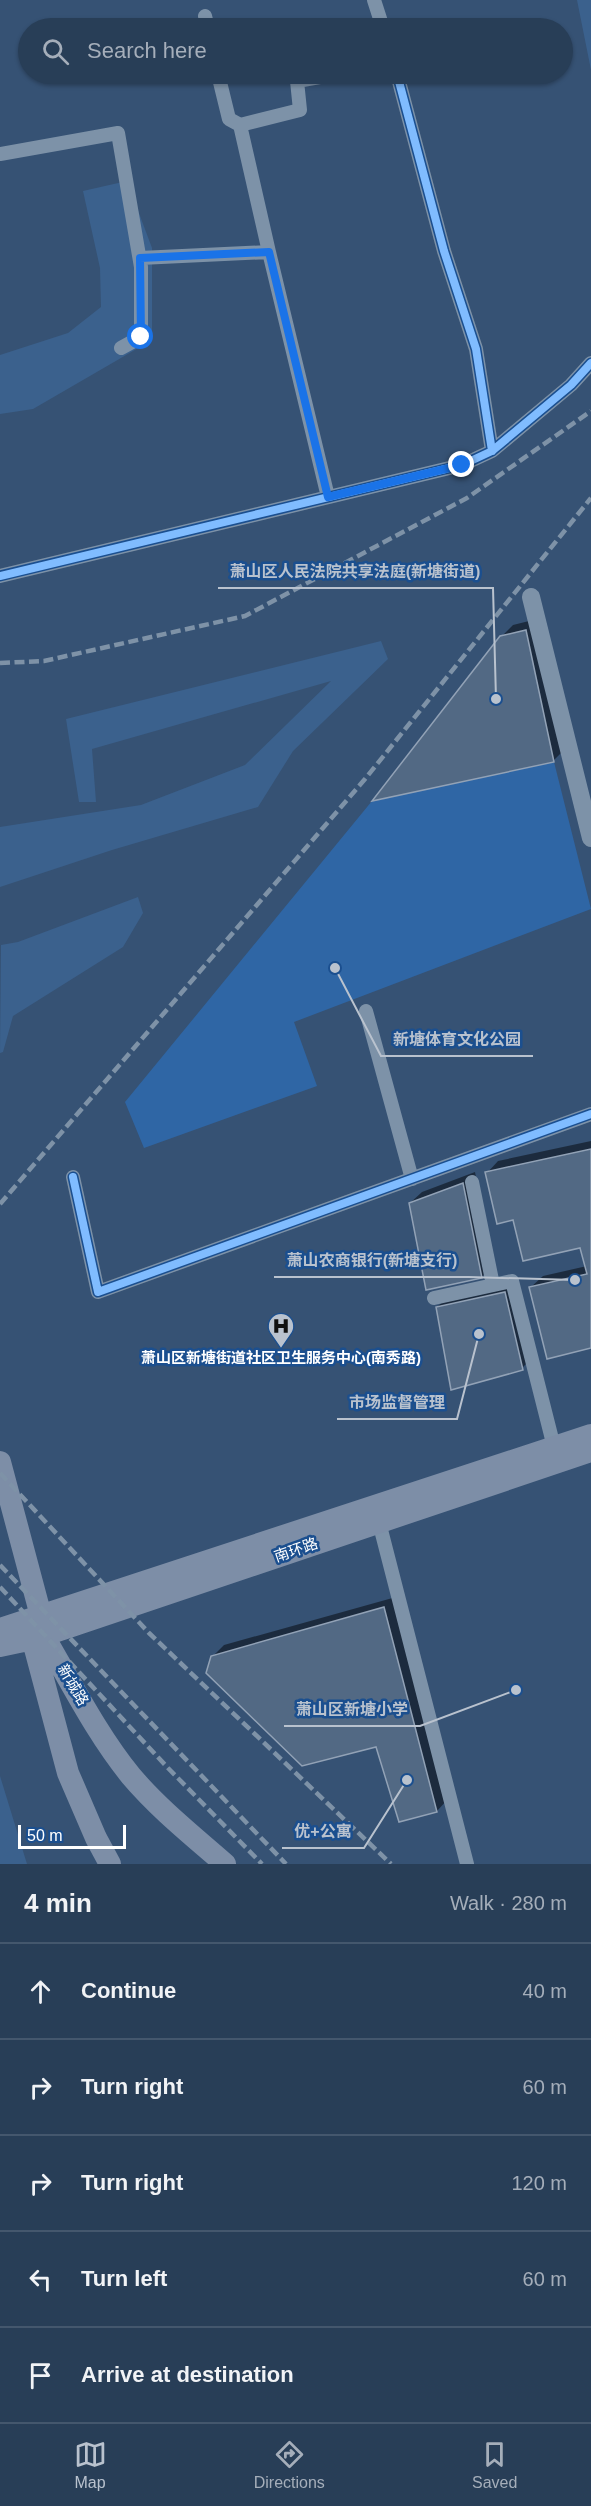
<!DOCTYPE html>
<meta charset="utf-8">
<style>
:root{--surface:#283e57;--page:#344961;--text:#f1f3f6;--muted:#a5aeba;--line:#44576d;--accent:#b9c2ce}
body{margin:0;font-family:Helvetica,"Noto Sans SC",sans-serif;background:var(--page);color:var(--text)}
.scale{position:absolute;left:18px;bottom:15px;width:108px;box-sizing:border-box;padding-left:6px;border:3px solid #fff;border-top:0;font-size:16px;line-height:21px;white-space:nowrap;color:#fff;-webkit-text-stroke:4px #1b4f8f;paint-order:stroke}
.stop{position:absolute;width:18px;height:18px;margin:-14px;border:4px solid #1a73e8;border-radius:50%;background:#fff}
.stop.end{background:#1a73e8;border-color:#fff;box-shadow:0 2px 6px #0008}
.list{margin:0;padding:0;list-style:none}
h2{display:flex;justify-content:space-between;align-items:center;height:78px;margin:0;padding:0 24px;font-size:26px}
h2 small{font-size:20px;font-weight:400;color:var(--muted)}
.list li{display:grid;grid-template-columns:39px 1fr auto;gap:18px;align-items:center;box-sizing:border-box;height:96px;padding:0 24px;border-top:2px solid var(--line)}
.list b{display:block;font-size:22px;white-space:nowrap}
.list em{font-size:20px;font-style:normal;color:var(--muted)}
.icon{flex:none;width:33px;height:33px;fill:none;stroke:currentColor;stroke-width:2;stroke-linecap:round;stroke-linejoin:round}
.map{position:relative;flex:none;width:591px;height:1864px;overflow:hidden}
.search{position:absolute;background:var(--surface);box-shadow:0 2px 4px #0004;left:18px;right:18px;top:18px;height:66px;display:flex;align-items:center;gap:15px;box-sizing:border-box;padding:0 21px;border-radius:33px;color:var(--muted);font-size:22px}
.sheet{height:558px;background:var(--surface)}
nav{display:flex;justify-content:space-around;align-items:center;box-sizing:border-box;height:84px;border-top:2px solid var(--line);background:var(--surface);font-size:16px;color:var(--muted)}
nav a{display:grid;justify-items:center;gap:3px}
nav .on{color:var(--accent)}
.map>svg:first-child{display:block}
.green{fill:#2f66a5}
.water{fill:#3b618d}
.shadow{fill:#0007}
.building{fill:#526984;stroke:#92a2b6;stroke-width:1.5}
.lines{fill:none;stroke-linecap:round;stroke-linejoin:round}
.minor{stroke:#7d92a8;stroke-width:14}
.tertiary{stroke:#7d92a8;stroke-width:18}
.primary{stroke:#7d8ea7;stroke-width:22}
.rail{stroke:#7e92a7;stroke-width:4.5;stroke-dasharray:10 4.5;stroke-linecap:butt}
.cycleway-casing{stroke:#1b4f8f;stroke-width:11}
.cycleway{stroke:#80bcff;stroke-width:8}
.route{stroke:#1a73e8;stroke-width:8}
.labels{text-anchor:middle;stroke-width:5;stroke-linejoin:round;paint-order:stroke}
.poi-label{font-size:15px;font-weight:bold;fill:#fff;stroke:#1b4f8f}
.street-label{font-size:15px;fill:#fff;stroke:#1b4f8f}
.leader{fill:none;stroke:#b9c2ce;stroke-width:2}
.callout-dot{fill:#b9c2ce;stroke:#1b4f8f;stroke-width:2}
.callout-label{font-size:16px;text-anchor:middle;font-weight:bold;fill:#b9c2ce;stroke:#1b4f8f;stroke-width:5;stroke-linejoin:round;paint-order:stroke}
</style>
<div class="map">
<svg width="591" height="1864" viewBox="0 0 591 1864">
<rect width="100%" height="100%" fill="#365274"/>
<path class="green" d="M554 762 591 909 294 1022 317 1086 144 1148 125 1102 372 801Z"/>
<path class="water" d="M577 0H591V70Z
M127 181 152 248V340L33 409 0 414V355L68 333 101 307 100 268 83 191Z
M381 641 388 659 293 751 258 807 112 850 0 887V827L141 805 245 765 331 681 92 749 96 802H79L66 719Z
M138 897 143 913 123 947 13 1016 3 1052 0 1053 1 945 18 942Z
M0 1776 27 1864H0Z"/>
<path class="shadow" d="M537 619 565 749 553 761 501 637 513 625Z
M591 1141V1346L531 1287 543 1276 587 1266 581 1246 514 1219 487 1173 498 1161Z
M475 1172 493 1265 482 1277 410 1203 422 1192Z
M517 1281 533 1357 522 1368 437 1307 449 1296Z
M396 1597 448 1799 437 1811 377 1745 212 1657 224 1645Z"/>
<path class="building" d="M526 630 554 762 372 801 500 636Z
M591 1149V1348L547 1359 529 1287 587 1274 580 1248 523 1261 513 1220 497 1224 485 1172Z
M463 1183 482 1278 426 1290 409 1203Z
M505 1292 523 1370 451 1390 436 1307Z
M384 1607 437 1812 399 1822 376 1747 302 1766 206 1673 211 1656Z"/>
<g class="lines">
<path class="minor" d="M374 0 383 28
M205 16 208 28
M218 74 229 119 240 125
M397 74 444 251 476 349 492 451
M0 154 118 133 141 267V337L121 348
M269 252 240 125 300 110 297 81 337 74
M140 258 269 252 328 497
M0 576 462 465 492 451 571 385 591 363
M366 1011 412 1179
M73 1177 98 1292 591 1114
M472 1182 493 1285
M434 1298 512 1281 554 1447
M379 1522 467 1864"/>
<path class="tertiary" d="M531 597 591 838"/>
<path class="primary" d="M0 1462 41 1616 43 1635C71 1682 96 1733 131 1776 159 1809 193 1836 225 1864
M29 1626 68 1773 96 1838 110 1864
M0 1629 591 1435
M0 1646 33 1639 591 1451"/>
<path class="rail" d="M0 663 44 661 245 616 467 498 591 411
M0 1204 365 779 591 498
M0 1473 149 1633 391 1864
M0 1565 286 1864
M0 1587 168 1768 262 1864"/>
<g class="cycleway-casing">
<path id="cycleway" d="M397 74 444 251 476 349 492 451
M0 576 462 465 492 451 571 385 591 363
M73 1177 98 1292 591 1114"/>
</g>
<use href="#cycleway" class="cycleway"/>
</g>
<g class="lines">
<path class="route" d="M141 337 140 258 269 252 328 497 462 465"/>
</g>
<defs>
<g id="hospital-pin" transform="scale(1.35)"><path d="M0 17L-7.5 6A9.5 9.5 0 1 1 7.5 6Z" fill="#b9c2ce" stroke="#1b4f8f"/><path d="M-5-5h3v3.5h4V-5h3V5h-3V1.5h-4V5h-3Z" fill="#111"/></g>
</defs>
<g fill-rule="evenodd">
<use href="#hospital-pin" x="281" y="1326"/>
</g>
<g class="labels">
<g class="poi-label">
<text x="281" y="1363">萧山区新塘街道社区卫生服务中心(南秀路)</text>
</g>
<g class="street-label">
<text transform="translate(296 1550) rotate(-19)" y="5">南环路</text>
<text transform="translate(73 1685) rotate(59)" y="5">新城路</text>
</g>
</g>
<path class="leader" d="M496 699L493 588H218M335 968L381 1056H533M575 1280L469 1277H274M479 1334L457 1419H337M516 1690L420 1726H284M407 1780L364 1848H282"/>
<g class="callout-dot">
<circle cx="496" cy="699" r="6"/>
<circle cx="335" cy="968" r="6"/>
<circle cx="575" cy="1280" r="6"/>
<circle cx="479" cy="1334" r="6"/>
<circle cx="516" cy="1690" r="6"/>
<circle cx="407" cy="1780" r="6"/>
</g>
<g class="callout-label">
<text x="355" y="577">萧山区人民法院共享法庭(新塘街道)</text>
<text x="457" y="1045">新塘体育文化公园</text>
<text x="372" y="1266">萧山农商银行(新塘支行)</text>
<text x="397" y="1408">市场监督管理</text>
<text x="352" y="1715">萧山区新塘小学</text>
<text x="323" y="1837">优+公寓</text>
</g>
</svg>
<div class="scale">50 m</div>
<div class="stop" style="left:141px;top:337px"></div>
<div class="stop end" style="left:462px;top:465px"></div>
<div class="search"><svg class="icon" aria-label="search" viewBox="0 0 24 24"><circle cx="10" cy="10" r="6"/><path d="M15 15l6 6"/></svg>Search here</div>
</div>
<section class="sheet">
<h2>4 min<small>Walk · 280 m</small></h2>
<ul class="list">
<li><svg class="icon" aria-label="ahead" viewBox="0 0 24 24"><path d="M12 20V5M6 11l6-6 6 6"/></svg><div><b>Continue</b></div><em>40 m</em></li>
<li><svg class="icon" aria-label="right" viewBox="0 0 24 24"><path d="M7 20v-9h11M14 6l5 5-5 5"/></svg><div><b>Turn right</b></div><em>60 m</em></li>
<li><svg class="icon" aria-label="right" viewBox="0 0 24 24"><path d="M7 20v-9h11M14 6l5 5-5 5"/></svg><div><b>Turn right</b></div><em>120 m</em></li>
<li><svg class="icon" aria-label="left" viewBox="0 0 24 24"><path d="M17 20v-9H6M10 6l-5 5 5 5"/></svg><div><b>Turn left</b></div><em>60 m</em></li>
<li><svg class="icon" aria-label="arrive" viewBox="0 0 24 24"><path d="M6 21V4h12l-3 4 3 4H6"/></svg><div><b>Arrive at destination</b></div></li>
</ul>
</section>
<nav>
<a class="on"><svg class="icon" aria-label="map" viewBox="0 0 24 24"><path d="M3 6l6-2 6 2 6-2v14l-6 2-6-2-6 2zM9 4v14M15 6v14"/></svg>Map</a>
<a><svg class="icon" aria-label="directions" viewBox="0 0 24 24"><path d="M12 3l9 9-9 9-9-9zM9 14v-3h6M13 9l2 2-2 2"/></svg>Directions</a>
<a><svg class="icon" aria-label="saved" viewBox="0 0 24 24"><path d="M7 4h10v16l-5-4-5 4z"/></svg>Saved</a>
</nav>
